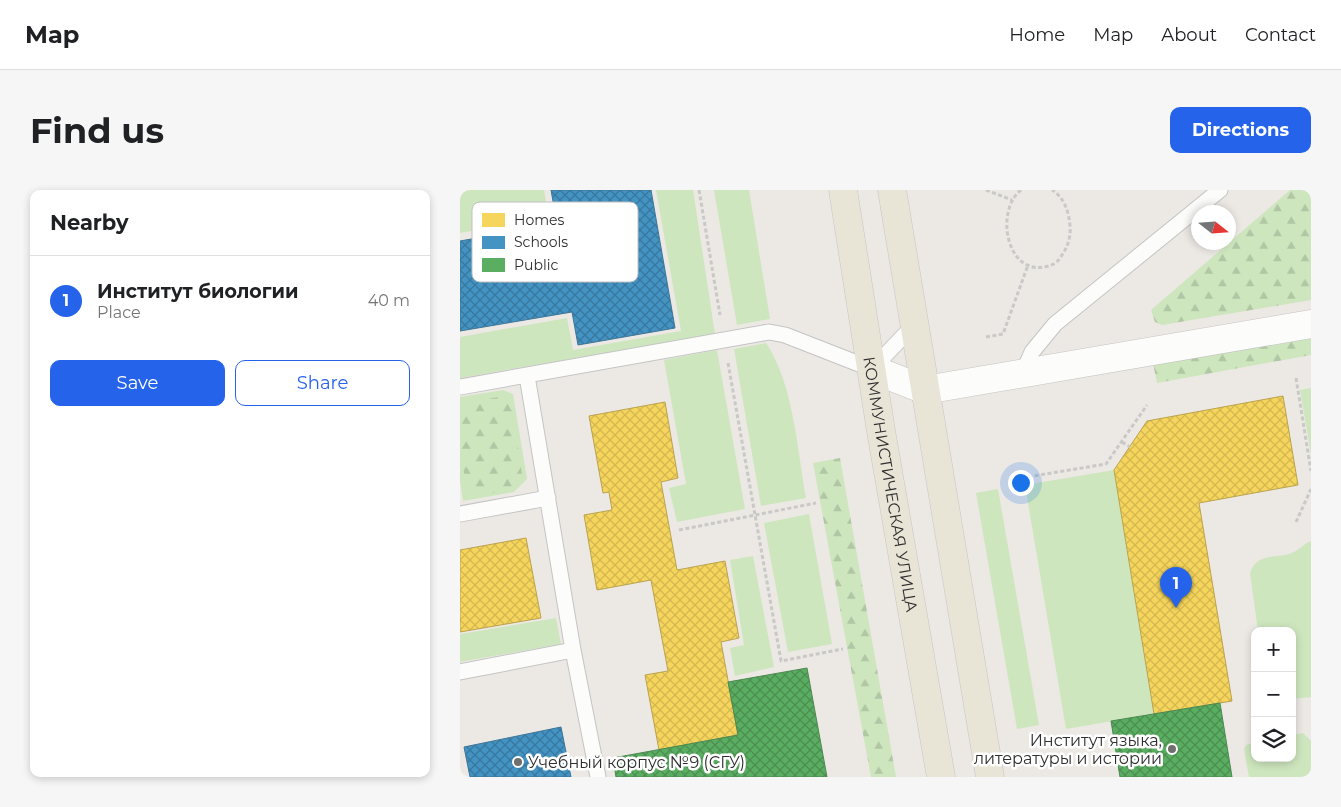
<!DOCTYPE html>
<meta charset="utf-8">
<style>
:root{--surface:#fff;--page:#f6f6f6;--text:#202124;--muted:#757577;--line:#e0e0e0;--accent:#2563eb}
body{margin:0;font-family:Montserrat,sans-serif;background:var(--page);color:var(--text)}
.controls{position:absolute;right:15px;bottom:15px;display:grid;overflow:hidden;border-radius:10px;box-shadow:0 2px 8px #0003}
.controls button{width:45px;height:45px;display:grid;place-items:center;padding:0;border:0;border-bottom:1px solid var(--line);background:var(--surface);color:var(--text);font:25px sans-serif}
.compass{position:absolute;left:731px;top:15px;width:45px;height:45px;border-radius:50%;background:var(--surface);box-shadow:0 2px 8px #0003;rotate:107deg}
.you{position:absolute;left:560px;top:292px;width:18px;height:18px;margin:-12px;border:4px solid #fff;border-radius:50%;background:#1a73e8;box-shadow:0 0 0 8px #1a73e833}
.badge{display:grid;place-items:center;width:32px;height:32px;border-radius:50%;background:var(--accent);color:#fff;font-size:16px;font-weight:700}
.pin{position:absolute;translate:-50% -41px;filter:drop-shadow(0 1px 2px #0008)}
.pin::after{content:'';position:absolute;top:26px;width:18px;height:15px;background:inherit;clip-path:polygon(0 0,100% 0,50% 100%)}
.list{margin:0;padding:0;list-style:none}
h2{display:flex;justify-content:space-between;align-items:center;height:65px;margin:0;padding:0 20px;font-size:21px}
h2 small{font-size:16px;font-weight:400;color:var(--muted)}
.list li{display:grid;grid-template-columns:32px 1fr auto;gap:15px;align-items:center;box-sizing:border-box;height:90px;padding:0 20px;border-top:1px solid var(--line)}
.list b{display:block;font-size:19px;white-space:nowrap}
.list p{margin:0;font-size:16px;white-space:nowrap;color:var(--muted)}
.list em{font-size:16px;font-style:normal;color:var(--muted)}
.actions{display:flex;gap:10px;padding:15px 20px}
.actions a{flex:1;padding:11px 0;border:1px solid var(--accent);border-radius:10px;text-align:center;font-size:18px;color:var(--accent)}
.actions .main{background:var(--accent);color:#fff}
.icon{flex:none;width:28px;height:28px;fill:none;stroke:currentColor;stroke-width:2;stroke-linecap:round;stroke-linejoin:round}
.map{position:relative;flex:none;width:851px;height:587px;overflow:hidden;border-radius:10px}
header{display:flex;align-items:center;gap:30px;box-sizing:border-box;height:70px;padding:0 25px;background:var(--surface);border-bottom:1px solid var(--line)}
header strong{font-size:24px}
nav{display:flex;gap:28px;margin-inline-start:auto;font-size:18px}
.intro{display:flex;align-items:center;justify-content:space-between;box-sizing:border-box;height:120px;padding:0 30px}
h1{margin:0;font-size:35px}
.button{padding:12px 22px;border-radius:10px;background:var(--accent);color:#fff;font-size:18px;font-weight:700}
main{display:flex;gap:30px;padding:0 30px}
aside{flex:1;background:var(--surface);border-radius:10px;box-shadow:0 2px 8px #0003}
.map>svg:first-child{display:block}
.grass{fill:#cee6be}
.forest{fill:url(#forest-firs)}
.homes{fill:url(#homes-cross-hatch);stroke:#baa34e}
.schools{fill:url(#schools-cross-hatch);stroke:#3d7596}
.public{fill:url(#public-cross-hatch);stroke:#4d8852}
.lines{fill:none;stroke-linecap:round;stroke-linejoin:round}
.service-casing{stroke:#c5c4c5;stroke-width:17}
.minor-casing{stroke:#c5c4c5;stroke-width:29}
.primary-casing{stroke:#c6c5c4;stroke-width:29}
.path{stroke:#c9c9c8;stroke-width:3;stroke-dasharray:4 2.5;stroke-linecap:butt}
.service{stroke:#fcfcfb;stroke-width:15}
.minor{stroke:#fcfcfb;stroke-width:28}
.primary{stroke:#e8e4d6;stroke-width:28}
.poi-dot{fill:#706f6e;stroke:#fff;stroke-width:2}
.labels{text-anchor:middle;stroke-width:5;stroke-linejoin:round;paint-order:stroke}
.street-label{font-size:16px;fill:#2e2e2e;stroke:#fff}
.poi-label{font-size:16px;fill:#2e2e2e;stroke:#fff;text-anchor:end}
.key{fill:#fff;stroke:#c0c0c0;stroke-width:1}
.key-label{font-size:14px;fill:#2e2e2e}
</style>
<header>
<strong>Map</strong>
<nav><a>Home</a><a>Map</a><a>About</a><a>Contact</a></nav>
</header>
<div class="intro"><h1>Find us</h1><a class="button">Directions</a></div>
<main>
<aside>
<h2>Nearby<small></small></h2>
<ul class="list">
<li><span class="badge">1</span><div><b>Институт биологии</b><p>Place</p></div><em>40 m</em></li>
</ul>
<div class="actions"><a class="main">Save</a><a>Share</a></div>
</aside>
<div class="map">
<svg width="851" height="587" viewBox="0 0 851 587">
<defs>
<pattern id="forest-firs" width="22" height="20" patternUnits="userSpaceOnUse" patternTransform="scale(1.25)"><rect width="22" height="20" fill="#cee6be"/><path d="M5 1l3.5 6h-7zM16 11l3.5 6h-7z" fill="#b1c6a4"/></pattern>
<pattern id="homes-cross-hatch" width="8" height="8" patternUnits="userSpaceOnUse" patternTransform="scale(1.25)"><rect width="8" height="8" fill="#f6d55c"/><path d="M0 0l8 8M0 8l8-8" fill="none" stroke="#d3b750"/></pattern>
<pattern id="schools-cross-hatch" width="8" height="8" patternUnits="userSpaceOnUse" patternTransform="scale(1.25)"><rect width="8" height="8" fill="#4393c3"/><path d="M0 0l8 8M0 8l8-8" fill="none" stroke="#38789f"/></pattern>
<pattern id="public-cross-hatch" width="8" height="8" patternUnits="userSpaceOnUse" patternTransform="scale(1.25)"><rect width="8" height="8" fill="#5aae61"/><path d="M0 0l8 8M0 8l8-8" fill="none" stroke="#4b8e50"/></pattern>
</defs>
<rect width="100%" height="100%" fill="#ece8e4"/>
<path class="grass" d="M0 0H84L89 28 0 43Z
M196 0H233L255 144 0 188V147L107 128 113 160 221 141Z
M254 0H289L310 129 277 135Z
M306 153C334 195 337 259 346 308L301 316 274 159Z
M257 160 285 319 217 332 209 298 226 294 204 170Z
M851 198V264L840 200Z
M43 200 53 204 67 289 54 302 3 311 0 291V207Z
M654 280 694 524 606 539 565 295Z
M538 299 579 535 557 539 516 303Z
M349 324 372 454 328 462 304 333Z
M851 351V507L832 509V441H798L790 383C797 361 817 370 834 362 840 359 845 353 851 351Z
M293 366 314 477 275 486 270 458 284 455 270 370Z
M96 428 101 454 0 472V444Z
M843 543 851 551V587H789L784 559 786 555 795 552V568H832V545Z"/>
<path class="forest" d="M830 0H851V110L702 135 695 132 691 120Z
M851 144V165L697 193 693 173Z
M39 207 44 208 52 216 62 285C59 304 26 303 11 306L7 303 0 258V215L6 212Z
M380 268 436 587H411L353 273Z"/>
<path class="homes" d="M823 206 838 295 739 313 772 511 694 524 654 280 687 231Z
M205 212 218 288 201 292 217 380 265 371 279 448 261 452 278 545 199 560 185 485 208 481 191 390 137 400 124 325 152 320 149 302 143 303 129 226Z
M66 348 81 428 0 442V360Z"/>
<path class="schools" d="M91 0H191L215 138 118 155 112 122 0 141V51L97 34Z
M101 537 111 587H10L4 557Z"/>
<path class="public" d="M347 478 367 587H156L153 568 278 545 268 492Z
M760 513 772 587H660L651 531Z"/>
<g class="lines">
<g class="service-casing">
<path id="service" d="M563 183 572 162 595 134 760 0
M67 186 113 460 138 587
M0 197 309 142 325 145 412 179 455 134
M0 324 88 308
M0 482 113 460"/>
</g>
<g class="minor-casing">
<path id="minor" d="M412 179 465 200 851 134"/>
</g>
<g class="primary-casing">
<g id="primary">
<path id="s1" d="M383 0 421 241 481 587"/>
<path d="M432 0 530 587"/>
</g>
</g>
<path class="path" d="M239 0 260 125
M526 0 552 10
M561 0C535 20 546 84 584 77 590 76 596 74 600 68 607 58 611 49 610 36 609 22 604 7 592 0
M526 147 543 144 568 75
M268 173 321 471 383 459
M836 188 851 281
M662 252 670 257
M549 290 646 274 687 215
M836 332 851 299
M219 340 356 313"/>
<use href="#service" class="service"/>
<use href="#minor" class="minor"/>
<use href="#primary" class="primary"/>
</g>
<g class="poi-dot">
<circle cx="712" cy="559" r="5"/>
<circle cx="58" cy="572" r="5"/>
</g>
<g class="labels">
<g class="street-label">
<text dy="6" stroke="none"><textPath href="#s1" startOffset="298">КОММУНИСТИЧЕСКАЯ УЛИЦА</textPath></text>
</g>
<g class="poi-label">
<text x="702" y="556">Институт языка,<tspan x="702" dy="18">литературы и истории</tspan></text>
<text x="68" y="578" text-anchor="start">Учебный корпус №9 (СГУ)</text>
</g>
</g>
<rect x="12" y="12" width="166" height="80" rx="8" class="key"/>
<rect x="22" y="23" width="23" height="14" fill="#f6d55c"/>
<rect x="22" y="46" width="23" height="13" fill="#4393c3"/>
<rect x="22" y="68" width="23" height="14" fill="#5aae61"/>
<g class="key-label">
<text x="54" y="35">Homes</text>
<text x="54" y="57">Schools</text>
<text x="54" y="80">Public</text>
</g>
</svg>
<div class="controls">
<button>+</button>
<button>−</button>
<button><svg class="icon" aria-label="layers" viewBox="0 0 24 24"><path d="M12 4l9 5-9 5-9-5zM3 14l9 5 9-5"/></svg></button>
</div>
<svg class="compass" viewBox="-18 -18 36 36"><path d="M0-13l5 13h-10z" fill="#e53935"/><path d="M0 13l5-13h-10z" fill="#757577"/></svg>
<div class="you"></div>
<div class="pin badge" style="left:716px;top:418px">1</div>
</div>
</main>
